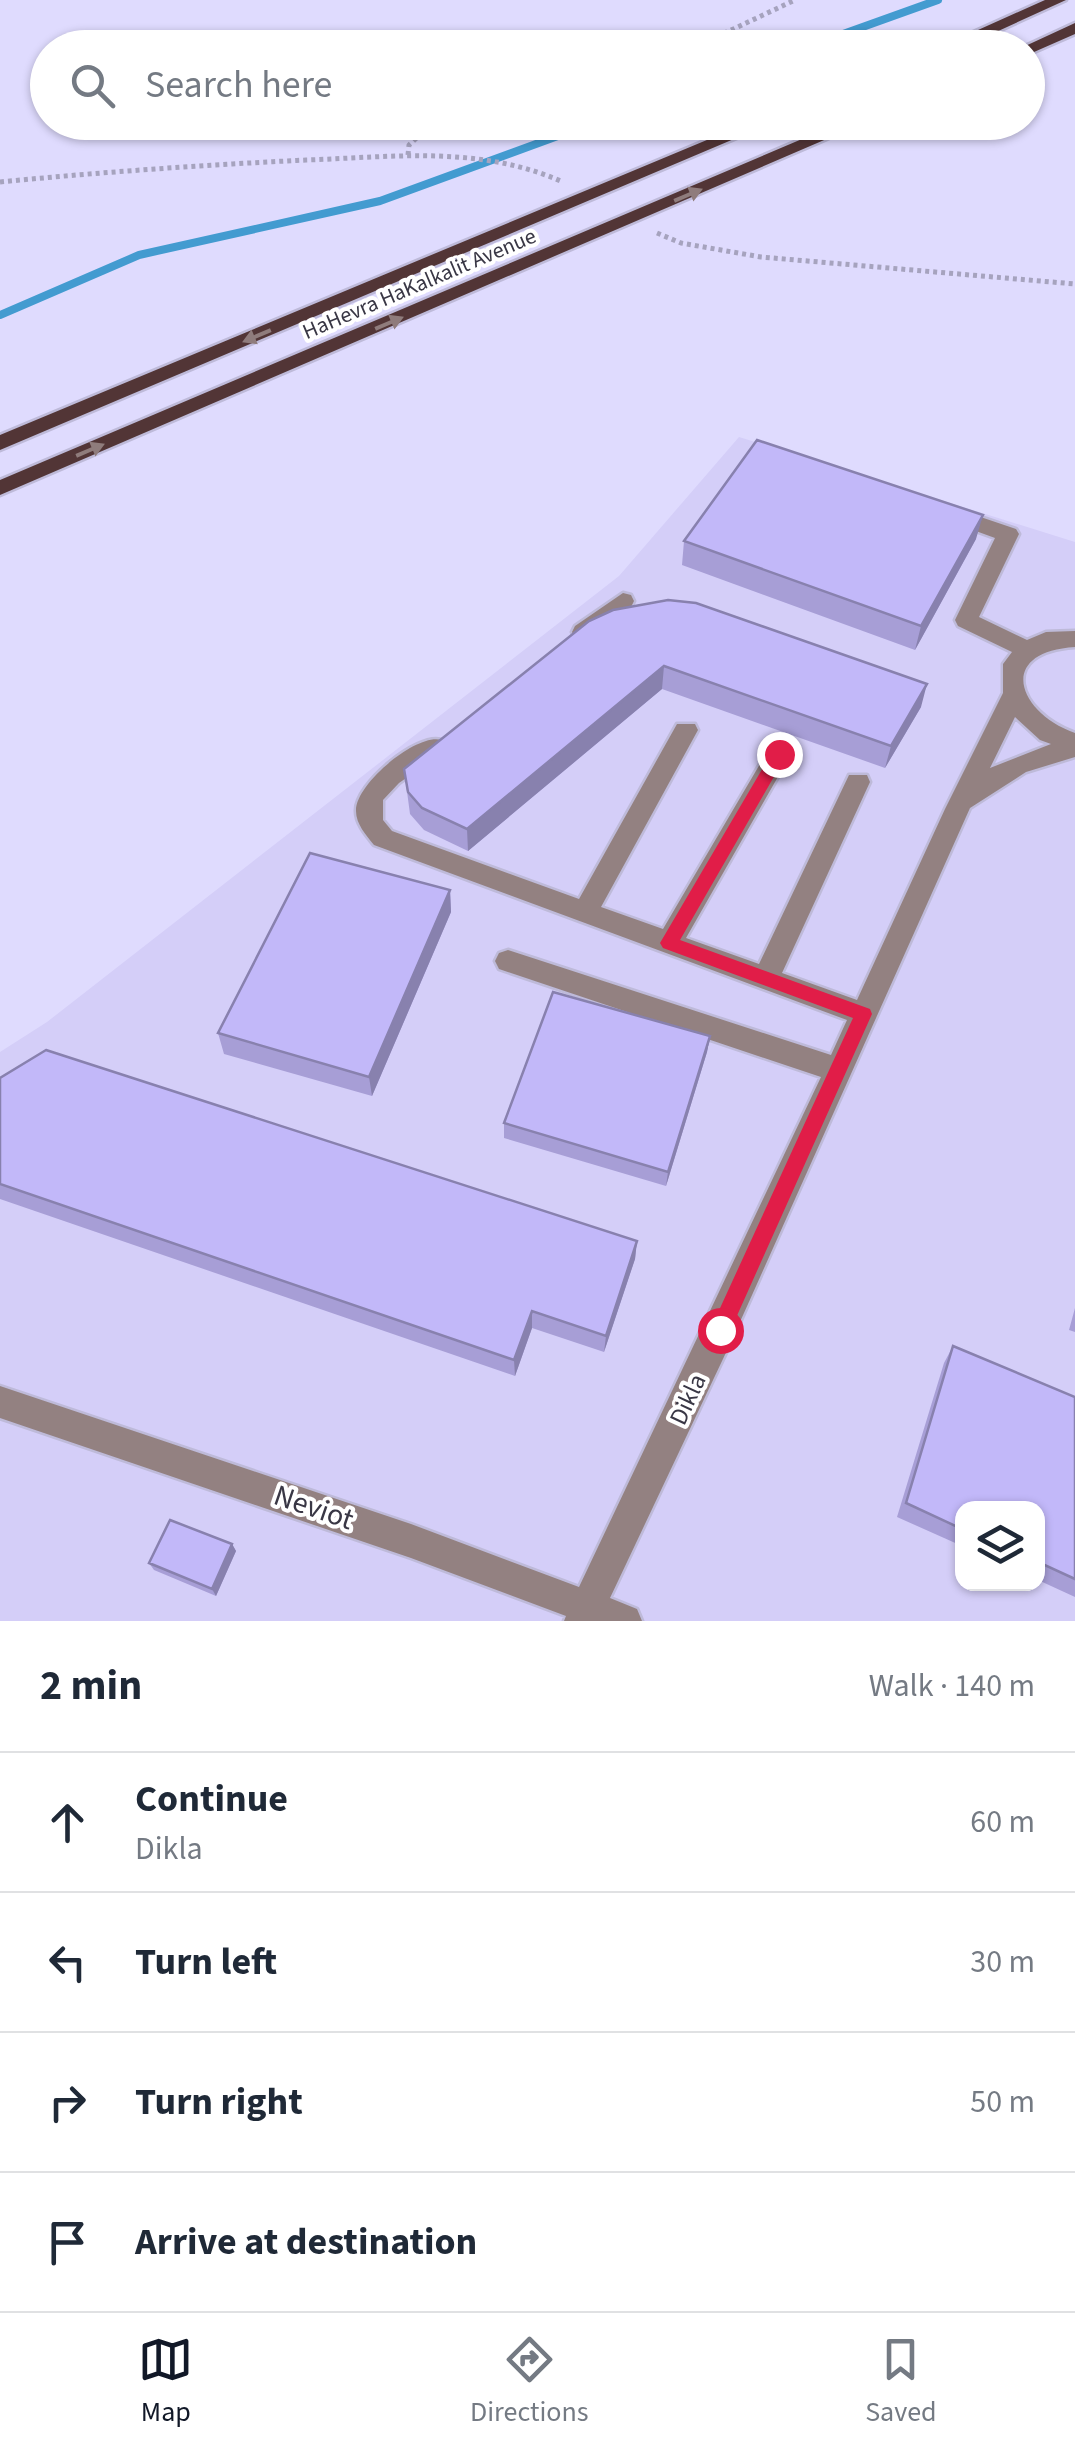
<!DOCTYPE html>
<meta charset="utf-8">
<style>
:root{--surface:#fff;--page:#f2f2f3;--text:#1f2937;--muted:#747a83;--line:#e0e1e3;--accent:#111827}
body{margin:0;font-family:"Source Sans 3",sans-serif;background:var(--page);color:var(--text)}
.controls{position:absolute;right:30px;bottom:30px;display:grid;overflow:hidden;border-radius:20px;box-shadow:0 2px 8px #0004}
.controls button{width:90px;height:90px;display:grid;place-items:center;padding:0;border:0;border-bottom:2px solid var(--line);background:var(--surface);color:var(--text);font:50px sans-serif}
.stop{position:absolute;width:30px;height:30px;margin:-22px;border:8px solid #e11d48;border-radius:50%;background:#fff}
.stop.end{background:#e11d48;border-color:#fff;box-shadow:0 2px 10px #0008}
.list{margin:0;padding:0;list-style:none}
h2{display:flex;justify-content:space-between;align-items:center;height:130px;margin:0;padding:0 40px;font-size:42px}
h2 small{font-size:32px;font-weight:400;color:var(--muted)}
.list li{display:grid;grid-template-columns:65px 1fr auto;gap:30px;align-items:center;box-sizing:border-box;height:140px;padding:0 40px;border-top:2px solid var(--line)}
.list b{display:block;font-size:38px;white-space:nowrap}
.list p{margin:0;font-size:32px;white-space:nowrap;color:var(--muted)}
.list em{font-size:32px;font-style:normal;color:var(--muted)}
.icon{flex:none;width:55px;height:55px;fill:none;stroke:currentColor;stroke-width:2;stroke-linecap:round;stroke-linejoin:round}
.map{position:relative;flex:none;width:1075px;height:1621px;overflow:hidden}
.search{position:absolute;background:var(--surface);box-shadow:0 2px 8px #0004;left:30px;right:30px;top:30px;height:110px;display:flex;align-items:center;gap:25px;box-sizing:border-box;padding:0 35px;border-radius:55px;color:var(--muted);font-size:38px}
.sheet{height:690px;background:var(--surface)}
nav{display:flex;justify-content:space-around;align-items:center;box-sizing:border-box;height:140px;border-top:2px solid var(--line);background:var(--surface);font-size:28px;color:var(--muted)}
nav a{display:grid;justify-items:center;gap:5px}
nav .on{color:var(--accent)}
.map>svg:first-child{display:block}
.built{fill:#d4cef8;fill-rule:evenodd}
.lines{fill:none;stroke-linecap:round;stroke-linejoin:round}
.stream{stroke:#439bd0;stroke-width:8}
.minor-casing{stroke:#bebad9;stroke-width:5}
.major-casing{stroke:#bebad9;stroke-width:5}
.path{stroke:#a6a3be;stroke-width:5;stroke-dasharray:4 4;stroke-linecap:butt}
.minor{fill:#938181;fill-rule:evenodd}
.major{fill:#523536;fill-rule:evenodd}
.wall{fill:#a79ed6}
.shaded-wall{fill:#8881ae}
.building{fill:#c2b8f9;stroke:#8881ae;stroke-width:2.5}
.oneway{fill:#8f7c7c}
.route{fill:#e11d48}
.labels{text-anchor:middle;stroke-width:8;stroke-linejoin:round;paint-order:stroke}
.far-street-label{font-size:22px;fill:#393745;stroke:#fff}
.street-label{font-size:25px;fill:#393745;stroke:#fff}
.near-street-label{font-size:30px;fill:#393745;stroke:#fff}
</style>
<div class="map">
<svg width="1075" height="1621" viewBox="0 0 1075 1621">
<rect width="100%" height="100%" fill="#dfdbfe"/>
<path class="built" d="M739 437 1075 542V1621H0V1052L47 1022 619 576ZM962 1508H1038V1584H962Z"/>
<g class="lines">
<path class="stream" d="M804 48 938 0
M0 315 139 255 380 201 596 122"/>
<g class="minor-casing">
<path id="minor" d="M951 507 1016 529 1019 534 979 617 1027 640 1046 632 1075 631V647C996 652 1017 712 1075 733V757L1026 772 970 808 731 1342 610 1598 637 1609 642 1621H564L566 1616 411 1558 0 1418V1386L411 1524 579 1587 821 1077 499 969 495 961 499 953 508 950 831 1055 847 1020 374 845C366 835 356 824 356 811 355 784 417 733 441 740L444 747 441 754 399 783 383 800V820L392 831 579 899 677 724H695L698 730 601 907 663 929 770 747H788L791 754 686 938 759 964 849 775H867L870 782 782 973 857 1000 945 809 1003 693V664L1012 652 958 626 955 620 995 538 943 519 940 514 943 509ZM1015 717 1040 740 1051 744 990 768Z
M623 593 631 595 634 601 631 607 591 638H575L572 632 575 626Z"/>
</g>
<g class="major-casing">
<path id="major" d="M1045 0H1066L961 48H938Z
M1075 23V34L1034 52 1028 54V48H1021Z
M750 122H774L0 450V435Z
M842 122H866L0 495V480Z"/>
</g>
<path class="path" d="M678 48 727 32 795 0
M408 155 409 145 434 122
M0 182C102 172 204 165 306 160 395 157 479 145 563 182
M657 233 681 243 761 257 1075 284"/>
<use href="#minor" class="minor"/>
<use href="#major" class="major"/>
</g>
<path class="wall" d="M976 539 915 650 682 565 684 541Z
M589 621 921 707 885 768 662 689 468 851 424 830 410 814 404 769Z
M450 890 451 912 372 1096 224 1054 218 1033Z
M710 1036 707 1052 666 1186 504 1138V1123Z
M0 1078 637 1241 635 1259 604 1352 532 1328 515 1376 0 1199Z
M1075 1308V1332L1069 1330Z
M953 1346 1075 1397V1597L1038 1580V1508H962V1546L897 1517 944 1363Z
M232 1544 236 1551 216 1596 154 1570 149 1563Z"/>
<path class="shaded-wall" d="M983 515 976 539 915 650 921 626Z
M664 666 662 689 468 851 467 829Z
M927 684 921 707 885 768 891 746Z
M450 890 451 912 372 1096 369 1077Z
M710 1036 707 1052 666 1186 668 1172Z
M637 1241 635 1259 604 1352 606 1336Z
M532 1311V1328L515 1376 514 1360Z
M232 1544 236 1551 216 1596 212 1589Z"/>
<path class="building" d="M757 440 983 515 921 626 684 541Z
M668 600 696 603 927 684 891 746 664 666 467 829 422 808 408 792 404 769 589 621 613 610Z
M310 853 450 890 369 1077 218 1033Z
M553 992 710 1036 668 1172 504 1123Z
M46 1050 637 1241 606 1336 532 1311 514 1360 0 1184V1078Z
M953 1346 1075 1397V1579L1038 1562V1508H962V1529L906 1503Z
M170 1520 232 1544 212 1589 149 1563Z"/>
<defs><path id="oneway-solid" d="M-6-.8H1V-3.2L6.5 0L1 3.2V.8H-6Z" transform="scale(2.5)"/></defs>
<g class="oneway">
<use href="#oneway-solid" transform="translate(688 195) rotate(-23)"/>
<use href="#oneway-solid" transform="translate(389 323) rotate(-23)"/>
<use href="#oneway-solid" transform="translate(257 336) rotate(157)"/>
<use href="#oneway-solid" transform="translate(90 450) rotate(-23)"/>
</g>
<path class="route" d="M779 748 787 754 680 940 870 1009 872 1014 727 1338 720 1340 710 1330 853 1018 663 948 660 943 774 749Z"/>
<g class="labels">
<g class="far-street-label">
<text transform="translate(419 283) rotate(-23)" y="8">HaHevra HaKalkalit Avenue</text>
</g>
<g class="street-label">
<text transform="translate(687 1399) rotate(-65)" y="9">Dikla</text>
</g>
<g class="near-street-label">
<text transform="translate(314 1507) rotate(19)" y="10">Neviot</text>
</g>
</g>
</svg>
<div class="controls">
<button><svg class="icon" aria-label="layers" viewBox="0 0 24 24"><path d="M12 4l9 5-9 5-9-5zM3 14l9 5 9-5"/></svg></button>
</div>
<div class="stop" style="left:720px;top:1330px"></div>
<div class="stop end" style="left:779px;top:754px"></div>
<div class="search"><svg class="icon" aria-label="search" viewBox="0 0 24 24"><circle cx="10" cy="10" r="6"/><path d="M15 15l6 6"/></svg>Search here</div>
</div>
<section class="sheet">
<h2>2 min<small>Walk · 140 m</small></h2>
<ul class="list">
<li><svg class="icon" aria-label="ahead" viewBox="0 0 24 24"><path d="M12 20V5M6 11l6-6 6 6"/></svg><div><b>Continue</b><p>Dikla</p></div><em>60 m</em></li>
<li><svg class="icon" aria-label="left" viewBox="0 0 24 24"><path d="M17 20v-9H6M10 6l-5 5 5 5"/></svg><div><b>Turn left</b></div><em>30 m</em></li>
<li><svg class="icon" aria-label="right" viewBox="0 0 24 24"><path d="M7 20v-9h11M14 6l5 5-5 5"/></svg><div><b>Turn right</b></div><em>50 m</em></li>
<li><svg class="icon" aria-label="arrive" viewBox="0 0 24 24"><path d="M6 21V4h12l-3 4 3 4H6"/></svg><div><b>Arrive at destination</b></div></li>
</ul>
</section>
<nav>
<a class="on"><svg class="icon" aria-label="map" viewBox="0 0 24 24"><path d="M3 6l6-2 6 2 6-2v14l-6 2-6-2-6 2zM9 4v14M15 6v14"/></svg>Map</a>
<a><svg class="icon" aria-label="directions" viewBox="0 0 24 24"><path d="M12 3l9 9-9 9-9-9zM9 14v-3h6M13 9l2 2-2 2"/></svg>Directions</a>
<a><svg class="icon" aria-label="saved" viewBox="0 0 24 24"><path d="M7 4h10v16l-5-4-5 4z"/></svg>Saved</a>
</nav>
